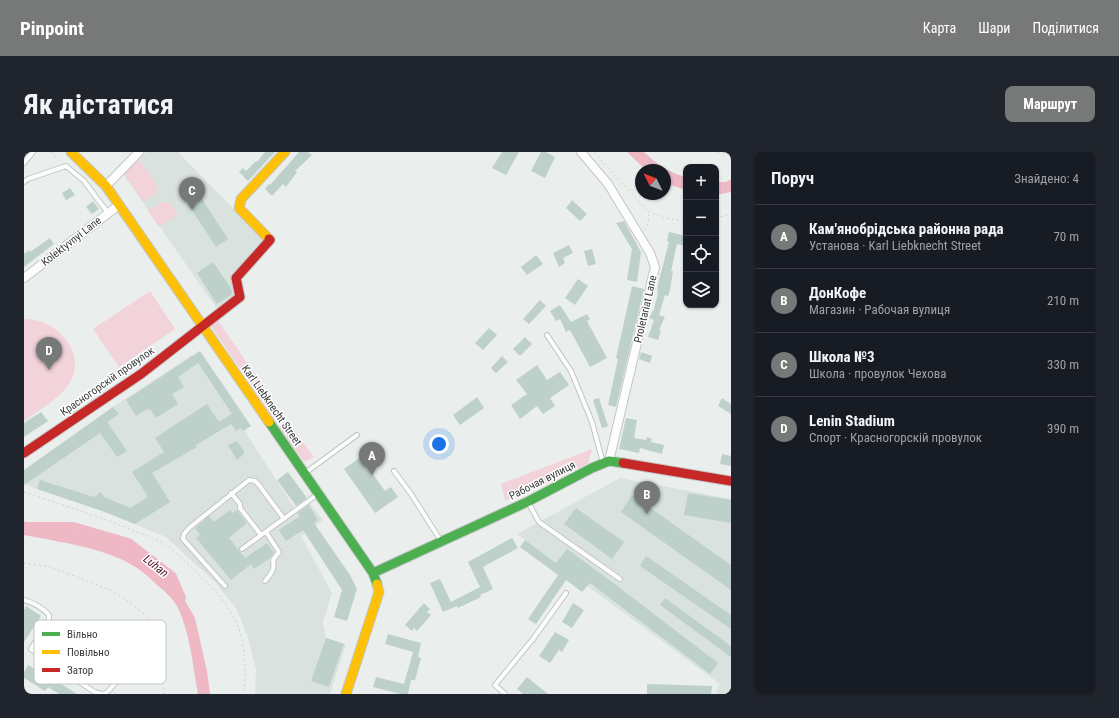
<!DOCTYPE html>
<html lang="uk">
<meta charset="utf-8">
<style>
:root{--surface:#171b24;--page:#20242c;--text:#f1f3f6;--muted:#9ea1a6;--line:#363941;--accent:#767978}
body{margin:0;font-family:"Roboto Condensed",sans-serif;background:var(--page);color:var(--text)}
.controls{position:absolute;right:12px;top:12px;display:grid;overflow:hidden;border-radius:8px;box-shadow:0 1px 3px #0004}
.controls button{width:36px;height:36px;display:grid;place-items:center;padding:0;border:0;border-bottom:1px solid var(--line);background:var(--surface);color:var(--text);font:20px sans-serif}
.compass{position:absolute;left:611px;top:12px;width:36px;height:36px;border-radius:50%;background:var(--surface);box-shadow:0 1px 3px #0004;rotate:312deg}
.you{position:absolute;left:415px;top:292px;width:14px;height:14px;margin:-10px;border:3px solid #fff;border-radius:50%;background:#1a73e8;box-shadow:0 0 0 6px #1a73e833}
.badge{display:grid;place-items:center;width:26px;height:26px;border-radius:50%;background:var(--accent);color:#fff;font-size:13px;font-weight:700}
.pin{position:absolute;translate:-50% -33px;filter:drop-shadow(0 1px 2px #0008)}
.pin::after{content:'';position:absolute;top:21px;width:14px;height:12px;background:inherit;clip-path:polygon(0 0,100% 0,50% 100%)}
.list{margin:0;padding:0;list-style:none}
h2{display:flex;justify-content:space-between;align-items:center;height:52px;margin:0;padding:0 16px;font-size:17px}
h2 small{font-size:13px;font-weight:400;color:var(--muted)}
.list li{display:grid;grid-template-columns:26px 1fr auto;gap:12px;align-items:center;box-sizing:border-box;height:64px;padding:0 16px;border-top:1px solid var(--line)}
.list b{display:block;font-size:15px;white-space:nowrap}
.list p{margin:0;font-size:13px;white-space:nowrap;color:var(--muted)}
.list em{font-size:13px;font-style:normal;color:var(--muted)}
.icon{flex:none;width:22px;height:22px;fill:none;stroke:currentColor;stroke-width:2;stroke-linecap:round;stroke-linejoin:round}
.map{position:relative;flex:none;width:707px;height:542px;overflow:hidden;border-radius:8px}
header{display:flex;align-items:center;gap:24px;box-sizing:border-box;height:56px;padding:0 20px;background:var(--accent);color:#fff}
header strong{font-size:19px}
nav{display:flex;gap:22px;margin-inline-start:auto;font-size:14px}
.intro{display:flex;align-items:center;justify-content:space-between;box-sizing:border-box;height:96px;padding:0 24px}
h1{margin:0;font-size:28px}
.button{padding:10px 18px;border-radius:8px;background:var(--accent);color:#fff;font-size:14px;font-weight:700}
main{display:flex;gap:24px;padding:0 24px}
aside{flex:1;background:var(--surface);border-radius:8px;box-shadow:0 1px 3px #0004}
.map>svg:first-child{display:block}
.built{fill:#d9e2de}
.green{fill:#f1d3d9}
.water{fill:#eeb8c5}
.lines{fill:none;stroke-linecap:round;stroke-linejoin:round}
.river{stroke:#eeb8c5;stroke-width:12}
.building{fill:#bdd0c9}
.lane-casing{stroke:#c3c6c5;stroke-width:6}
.street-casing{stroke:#c3c6c5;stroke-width:10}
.fast-casing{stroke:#c3c6c5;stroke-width:11}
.slow-casing{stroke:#c3c6c5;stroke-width:11}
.jam-casing{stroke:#c3c6c5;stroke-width:11}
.path{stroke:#cdcfce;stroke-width:1;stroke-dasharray:2 3;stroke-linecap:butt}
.lane{stroke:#fcfdfc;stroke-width:4}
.street{stroke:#fcfdfc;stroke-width:8}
.fast{stroke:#4caf50;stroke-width:9}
.slow{stroke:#ffc107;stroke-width:9}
.jam{stroke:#c62828;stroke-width:9}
.labels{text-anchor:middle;stroke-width:3;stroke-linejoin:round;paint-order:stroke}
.street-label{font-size:11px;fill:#373a39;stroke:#fff}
.water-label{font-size:12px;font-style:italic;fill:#530e28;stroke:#fff}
.key{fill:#fff;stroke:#c3c4c4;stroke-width:1}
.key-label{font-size:11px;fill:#373a39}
</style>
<header>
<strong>Pinpoint</strong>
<nav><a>Карта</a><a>Шари</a><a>Поділитися</a></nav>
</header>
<div class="intro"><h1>Як дістатися</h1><a class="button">Маршрут</a></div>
<main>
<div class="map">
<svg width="707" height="542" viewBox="0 0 707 542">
<rect width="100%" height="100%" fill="#eaefed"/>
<path class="built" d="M122 0H154L247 95 218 125 221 147 218 151 198 164 99 22Z
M168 203 218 275 273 360 285 350 299 368 277 384 308 441 299 470 302 486 322 492 306 542H231L232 517 223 483 213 458 191 430 142 385 77 358 0 332V318L89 255Z
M596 326 707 347V542H694L692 540 696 532 493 382Z"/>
<path class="green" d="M115 8 134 34 131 43 119 50 100 22Z
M138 50 147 52 154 63 135 75 124 59Z
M126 139 151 177 95 215 69 177Z
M0 167C31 165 65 201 45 232 34 248 15 258 0 269Z
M193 167 258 262 250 267 185 171Z
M263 269 290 305 280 310 255 275Z
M568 297 564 312 481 349 477 332Z"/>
<path class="water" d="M603 0H620C633 12 645 21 662 25V38L641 31V18H622Z
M707 27V40L692 43V30H702Z
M0 369 11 375 79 388 97 395 120 408 140 426 147 430 153 435 171 466 183 519 186 542H174C169 515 166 481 154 456 149 446 140 439 132 432 125 425 117 418 108 413 78 395 34 390 0 383Z"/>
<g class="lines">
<path class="river" d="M0 376H49L104 392 147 425 156 446"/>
</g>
<path class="building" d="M241 0H251L224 29 215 20 219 16 222 19 232 9 233 10Z
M275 0H284L288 3 271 19 273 20 262 35 259 32 248 44 241 37 245 32 246 33Z
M478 0H495L482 23 468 16Z
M517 0H522L531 5 521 26 507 19Z
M46 36 51 43 42 48 38 41Z
M176 44 204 87 192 95 164 52Z
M548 48 563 62 556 69 542 56Z
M69 49 75 57 68 62 62 55Z
M600 69 617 100 613 130 603 128 608 97 592 71Z
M645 80 662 84V94L653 92 647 119H649L646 138 644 144 641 143 635 163 641 165 635 178 637 179 634 188 624 185 630 168 625 166 630 157 634 141H633L634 132 645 90 643 89Z
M26 86 30 92 0 115V102L5 98 6 100Z
M545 93 549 101 539 106 541 111 535 115 529 101Z
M568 97 572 112 564 114 560 99Z
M512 103 519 112 503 123 497 115Z
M189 110 207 136 208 142 193 152 173 121Z
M554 127 564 134 551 153 541 146Z
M608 134 620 137 592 255 584 253 594 207 592 206Z
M516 148 522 154 505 172 499 167Z
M536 153 547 170 563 162 566 167 563 169 583 206 566 215 546 178 542 180 536 167 532 169 526 159Z
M465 176 473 183 459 198 451 191Z
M501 185 508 192 496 204 489 197Z
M176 199 227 274 219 279 217 276 212 279 207 272 172 293 173 295 128 321 146 350 111 372 78 359 13 337 16 328 70 345 77 340 80 345 106 356 124 345 108 320 140 300 131 286 183 252 195 270 208 262 174 211 154 225 160 235 148 242 154 252 132 266 126 257 124 258 123 257 112 264 102 248Z
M617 200 628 204 626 211 615 207Z
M478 204 484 210 472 221 467 216Z
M513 213 523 228 536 220 545 233 526 246 531 254 519 262 513 254 496 267 487 253 503 242 492 228Z
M453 245 460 256 436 273 429 263Z
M575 246 584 274 578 276 569 248Z
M698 246 707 252V262L694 254Z
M89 255 95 262 83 270 103 299 93 305 76 281 0 333V318Z
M17 260 24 269 0 285V271Z
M602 266 613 268 610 286 622 288 623 285 628 287 627 290 640 293 638 302 616 296 615 301 595 297Z
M213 289 221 301 213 308 204 293Z
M344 300 351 310 344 315 361 339 367 335 374 345 351 361 320 317Z
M698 302 707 304V314L696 312Z
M264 320 283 346 272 354 253 328Z
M664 341 707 348V371L660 363Z
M608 343 707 413V438L597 360Z
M285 353 294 368 290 371 326 423 333 437 323 469 310 465 318 438 279 378 262 389 255 378 276 364 273 361Z
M552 356 600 390 588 407 540 372Z
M206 358 209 361 213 358 223 371 205 386 221 406 243 391 250 401 246 406 230 417 227 412 207 428 172 386 176 383 171 376 185 364 190 370Z
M488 386 494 396 459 415 469 437 456 443 457 445 434 456 433 454 419 460 406 431 416 427 427 450 456 435 444 410Z
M501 388 532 411 543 397 588 430 694 511 686 522 566 431 558 440 542 428 512 472 504 467 534 423 496 395Z
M622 404 707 463V477L616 414Z
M641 446 707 494V505L636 453Z
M400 451 406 457 403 460 407 463 393 479 390 476 388 479 381 473Z
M549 451 560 458 548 476 538 470Z
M2 454 17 464 0 490V458Z
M531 480 545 488 538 500 535 498 526 511 515 504Z
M364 482 397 491 394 505 397 506 391 528H387L384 542H376L349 535 352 525 380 532 389 500 361 492Z
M302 486 320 492 305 535 287 529Z
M4 513 34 531V530L53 542H35L24 535 21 539 0 526V520Z
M503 525 524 542H499L493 537Z
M623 532 688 534 687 542H623Z"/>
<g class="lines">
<g class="lane-casing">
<path id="lane" d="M0 11 9 0
M0 30 4 27 42 14 60 29 84 61
M523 183 547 219 568 270 579 311
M370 319 387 342 417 389
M281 321 333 283
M207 341 216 352V356L237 383
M504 350 515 370 596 427
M218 397 294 342
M241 429C247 422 251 418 249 408L255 400 242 380
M201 434 159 387 160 382 165 376 225 328 231 329 235 333 260 367
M0 448C10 451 18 455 25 463V467L7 497 69 539C72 540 75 542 79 542 87 541 99 518 104 511
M481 542 471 533 509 487 542 441"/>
</g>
<g class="street-casing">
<path id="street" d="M557 0 584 32 626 101 631 115 585 309
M82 34 115 0
M0 126 95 53"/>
</g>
<g class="fast-casing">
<path id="fast" d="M245 270 349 421 353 432
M349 421 503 350 568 316 585 309 599 311"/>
</g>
<g class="slow-casing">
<path id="slow" d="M47 0 82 34 245 270
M245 87 215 56 217 47 261 0
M322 542 355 440 353 432"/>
</g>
<g class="jam-casing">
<path id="jam" d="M0 301 117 222 216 145 212 126 246 88 245 87
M599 311 707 329"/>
</g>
<path class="path" d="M28 0 29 3 37 10
M571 0 576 7 625 60 640 66 662 69
M693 0 707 3
M692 66 707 62
M620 78C625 73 625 67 625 61
M0 340C35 352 71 363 106 377 116 381 127 385 137 390 147 395 160 409 169 417 213 457 225 482 220 542
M0 411 27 415 86 438 108 452 125 466 133 488 140 542"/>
<use href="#lane" class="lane"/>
<use href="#street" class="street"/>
<use href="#fast" class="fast"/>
<use href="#slow" class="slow"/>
<use href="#jam" class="jam"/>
</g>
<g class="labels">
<g class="street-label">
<text transform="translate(47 89) rotate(-38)" y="4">Kolektyvnyi Lane</text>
<text transform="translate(621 157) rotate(-77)" y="4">Proletariat Lane</text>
<text transform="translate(83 229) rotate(-35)" y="4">Красногорскій провулок</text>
<text transform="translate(248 253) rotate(55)" y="4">Karl Liebknecht Street</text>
<text transform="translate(518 328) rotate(-27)" y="4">Рабочая вулиця</text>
</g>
<g class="water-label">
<text transform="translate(132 414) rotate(38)" y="4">Luhan</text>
</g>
</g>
<rect x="10" y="468" width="132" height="64" rx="6" class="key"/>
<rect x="18" y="480" width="18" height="4" fill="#4caf50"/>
<rect x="18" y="498" width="18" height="4" fill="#ffc107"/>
<rect x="18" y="516" width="18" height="4" fill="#c62828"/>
<g class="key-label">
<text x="43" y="486">Вільно</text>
<text x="43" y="504">Повільно</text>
<text x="43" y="522">Затор</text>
</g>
</svg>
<div class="controls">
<button>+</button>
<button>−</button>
<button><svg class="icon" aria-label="locate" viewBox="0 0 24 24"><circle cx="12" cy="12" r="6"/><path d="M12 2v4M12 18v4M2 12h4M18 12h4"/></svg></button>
<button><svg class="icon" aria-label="layers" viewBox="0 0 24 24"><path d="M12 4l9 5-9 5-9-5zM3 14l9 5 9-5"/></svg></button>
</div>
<svg class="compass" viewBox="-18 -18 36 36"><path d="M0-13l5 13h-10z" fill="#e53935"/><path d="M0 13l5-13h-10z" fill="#9ea1a6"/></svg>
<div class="you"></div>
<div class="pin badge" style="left:348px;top:323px">A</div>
<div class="pin badge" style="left:623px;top:362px">B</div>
<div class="pin badge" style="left:168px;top:58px">C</div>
<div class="pin badge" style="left:25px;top:218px">D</div>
</div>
<aside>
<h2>Поруч<small>Знайдено: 4</small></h2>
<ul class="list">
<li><span class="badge">A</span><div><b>Кам'янобрідська районна рада</b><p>Установа · Karl Liebknecht Street</p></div><em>70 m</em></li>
<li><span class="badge">B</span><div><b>ДонКофе</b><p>Магазин · Рабочая вулиця</p></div><em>210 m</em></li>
<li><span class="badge">C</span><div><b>Школа №3</b><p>Школа · провулок Чехова</p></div><em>330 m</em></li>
<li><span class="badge">D</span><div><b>Lenin Stadium</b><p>Спорт · Красногорскій провулок</p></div><em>390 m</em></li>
</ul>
</aside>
</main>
